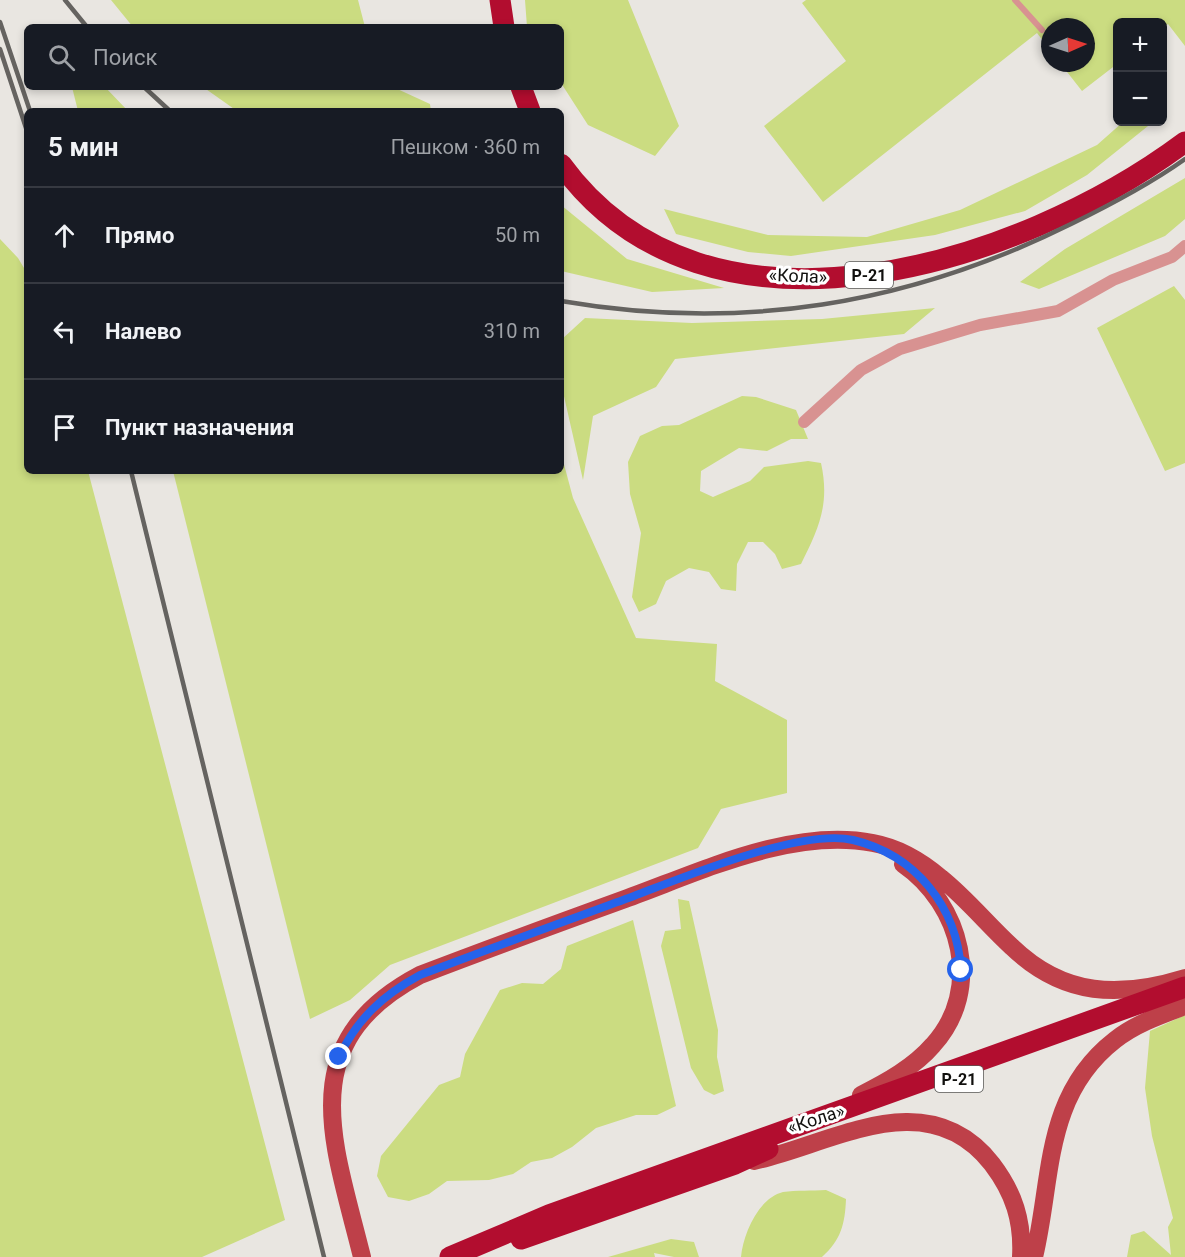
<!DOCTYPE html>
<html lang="ru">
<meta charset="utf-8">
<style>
:root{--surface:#171b24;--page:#20242c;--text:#f1f3f6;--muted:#9ea1a6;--line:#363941}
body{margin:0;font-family:Roboto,sans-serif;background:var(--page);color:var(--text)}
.controls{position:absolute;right:18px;top:18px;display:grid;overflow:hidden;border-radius:9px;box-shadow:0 3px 9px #0003}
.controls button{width:54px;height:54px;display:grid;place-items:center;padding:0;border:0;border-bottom:2px solid var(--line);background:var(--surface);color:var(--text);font:30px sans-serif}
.compass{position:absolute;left:1041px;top:18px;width:54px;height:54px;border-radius:50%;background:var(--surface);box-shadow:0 3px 9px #0003;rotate:87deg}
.stop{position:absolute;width:18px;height:18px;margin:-14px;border:4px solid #2563eb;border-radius:50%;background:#fff}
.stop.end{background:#2563eb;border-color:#fff;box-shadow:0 2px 6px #0008}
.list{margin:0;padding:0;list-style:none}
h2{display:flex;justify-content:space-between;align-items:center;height:78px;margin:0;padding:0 24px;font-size:26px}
h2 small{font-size:20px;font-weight:400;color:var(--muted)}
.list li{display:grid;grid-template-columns:39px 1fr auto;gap:18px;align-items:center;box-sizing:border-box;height:96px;padding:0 24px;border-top:2px solid var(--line)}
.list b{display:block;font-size:22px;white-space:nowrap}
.list em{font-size:20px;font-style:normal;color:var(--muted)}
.icon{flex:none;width:33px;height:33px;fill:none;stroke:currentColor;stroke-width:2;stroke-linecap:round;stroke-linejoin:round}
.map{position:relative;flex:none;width:1185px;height:1257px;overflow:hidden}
.search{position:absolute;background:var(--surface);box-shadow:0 3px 9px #0003;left:24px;top:24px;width:540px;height:66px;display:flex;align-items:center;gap:15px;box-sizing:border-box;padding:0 21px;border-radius:9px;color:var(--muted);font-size:22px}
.panel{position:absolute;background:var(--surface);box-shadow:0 3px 9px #0003;left:24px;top:108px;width:540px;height:366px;border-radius:9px}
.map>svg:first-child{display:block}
.green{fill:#cbdc81}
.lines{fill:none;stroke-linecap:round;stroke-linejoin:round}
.lane{stroke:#d89291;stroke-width:6}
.street{stroke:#d89291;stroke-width:12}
.primary{stroke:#be4049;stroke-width:18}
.highway{stroke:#b20d2f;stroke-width:21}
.rail{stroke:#656360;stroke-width:4.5}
.route{stroke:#2563eb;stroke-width:8}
.labels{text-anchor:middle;stroke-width:6;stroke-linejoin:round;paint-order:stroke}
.shield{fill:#fff;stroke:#585856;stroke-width:1.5}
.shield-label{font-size:16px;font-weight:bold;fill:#11100e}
.street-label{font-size:18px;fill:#11100e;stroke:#fff}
</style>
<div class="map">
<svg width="1185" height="1257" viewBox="0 0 1185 1257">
<rect width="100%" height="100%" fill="#e9e6e1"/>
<path class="green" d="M111 0H358L365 27H133Z
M525 0H628L679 126 655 156 588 125 561 83V27H527Z
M806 0H1185V46L1168 24 1163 28 1162 22H1118L1117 64 1082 91 1060 63H1086V27H1050V50L1037 33 823 202 764 126 846 61 802 3Z
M72 87H105L128 111H78Z
M203 87H393L430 104 431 111H237Z
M1123 122H1153L1087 175 1025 211 935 235 791 256 748 252 676 234 664 209 768 235 867 237 960 210 1097 145Z
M1185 178V219L1165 236 1039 289 1020 282 1065 249Z
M561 205 627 259 724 288 652 292 561 271Z
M0 239 18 258 27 273V471H88L285 1220 202 1257H0Z
M1174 286 1185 300V463L1165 471 1097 328Z
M935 308 904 334 675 359 656 387 593 416 583 480 561 383V340L585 318 692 323 822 319Z
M742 396 756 397 796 410 808 439H791L767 451 739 448 701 471 700 491 713 497 750 481 764 467 808 461 821 463C830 504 819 528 801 564L782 569 775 554 763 542H748L737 564 736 591 721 589 709 572 689 568 666 581 656 604 639 612 632 597 641 533 630 494 628 462 640 436 662 426 679 425Z
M561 453 573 498 636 638 717 644 715 681 787 720V793L721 809 698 848 390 965 350 1000 310 1019 173 471H561Z
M678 899 689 901 718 1030 717 1057 724 1091 714 1095 704 1090 691 1068 661 946 665 931 681 929Z
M633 920 676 1106 657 1115H636L596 1128 572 1147 552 1158 531 1162 513 1174 489 1180 447 1181 429 1194 409 1201 388 1197 377 1176 381 1156 439 1085 460 1077 465 1054 500 990 522 983 543 984 561 969 567 946Z
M1185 1015V1257H1127L1131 1235 1144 1231 1171 1255 1168 1227 1173 1218 1152 1136 1145 1088 1150 1031Z
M826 1190 846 1199C845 1224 841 1240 822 1257H741C743 1235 758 1198 783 1192 796 1190 812 1191 826 1190Z
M671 1239 694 1242 699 1257H674L654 1253 655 1257H608Z"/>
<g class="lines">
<path class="lane" d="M1015 0 1042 30"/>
<path class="street" d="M804 422 861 370 900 349 980 325 1058 311 1113 280 1172 257 1185 246"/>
<path class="primary" d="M861 1095C887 1082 914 1067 933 1045 984 989 961 904 903 864
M754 1161C832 1144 927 1081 992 1164 1014 1193 1023 1221 1021 1257
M362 1257C334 1143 291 1043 420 975 488 949 556 924 625 899 700 872 792 827 873 843 900 848 921 861 941 878 967 899 988 925 1012 947 1064 997 1120 998 1185 978
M1034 1257C1053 1178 1043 1096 1115 1040 1135 1024 1161 1015 1185 1006"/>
<path class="highway" d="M500 0 504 27
M521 87 530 111
M561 164C707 365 1020 265 1185 142
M521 1239 735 1164 768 1149
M450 1257 549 1215 1185 987"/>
<path class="rail" d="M65 0 87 27
M0 22 30 111
M0 49 27 131
M144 87 170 111
M561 301C741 332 908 305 1071 224 1110 205 1150 184 1185 159
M131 471 324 1257"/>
</g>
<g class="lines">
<path class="route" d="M339 1057C357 1019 383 995 420 975 491 948 563 922 634 896 684 877 802 828 853 840 916 855 957 907 961 970"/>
</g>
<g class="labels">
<g class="shield">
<rect x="845" y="262" width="48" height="26" rx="4.5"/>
<rect x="935" y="1066" width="48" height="26" rx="4.5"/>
</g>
<g class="shield-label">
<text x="869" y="281">Р-21</text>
<text x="959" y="1085">Р-21</text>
</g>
<g class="street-label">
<text transform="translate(798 276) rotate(2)" y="6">«Кола»</text>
<text transform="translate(816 1119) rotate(-18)" y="6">«Кола»</text>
</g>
</g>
</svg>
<div class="controls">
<button>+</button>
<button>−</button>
</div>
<svg class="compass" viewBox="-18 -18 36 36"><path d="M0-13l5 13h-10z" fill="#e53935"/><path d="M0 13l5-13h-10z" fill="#9ea1a6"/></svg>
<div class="stop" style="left:961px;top:970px"></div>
<div class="stop end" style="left:339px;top:1057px"></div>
<div class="search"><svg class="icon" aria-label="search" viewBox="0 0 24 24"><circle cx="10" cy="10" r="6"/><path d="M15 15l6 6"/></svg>Поиск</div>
<section class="panel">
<h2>5 мин<small>Пешком · 360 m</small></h2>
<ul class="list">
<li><svg class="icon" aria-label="ahead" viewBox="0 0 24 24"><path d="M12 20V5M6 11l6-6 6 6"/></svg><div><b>Прямо</b></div><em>50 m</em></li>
<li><svg class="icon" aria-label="left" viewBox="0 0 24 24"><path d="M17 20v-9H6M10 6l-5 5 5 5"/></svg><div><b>Налево</b></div><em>310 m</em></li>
<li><svg class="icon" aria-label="arrive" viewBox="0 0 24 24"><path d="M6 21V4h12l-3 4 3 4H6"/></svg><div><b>Пункт назначения</b></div></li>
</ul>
</section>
</div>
